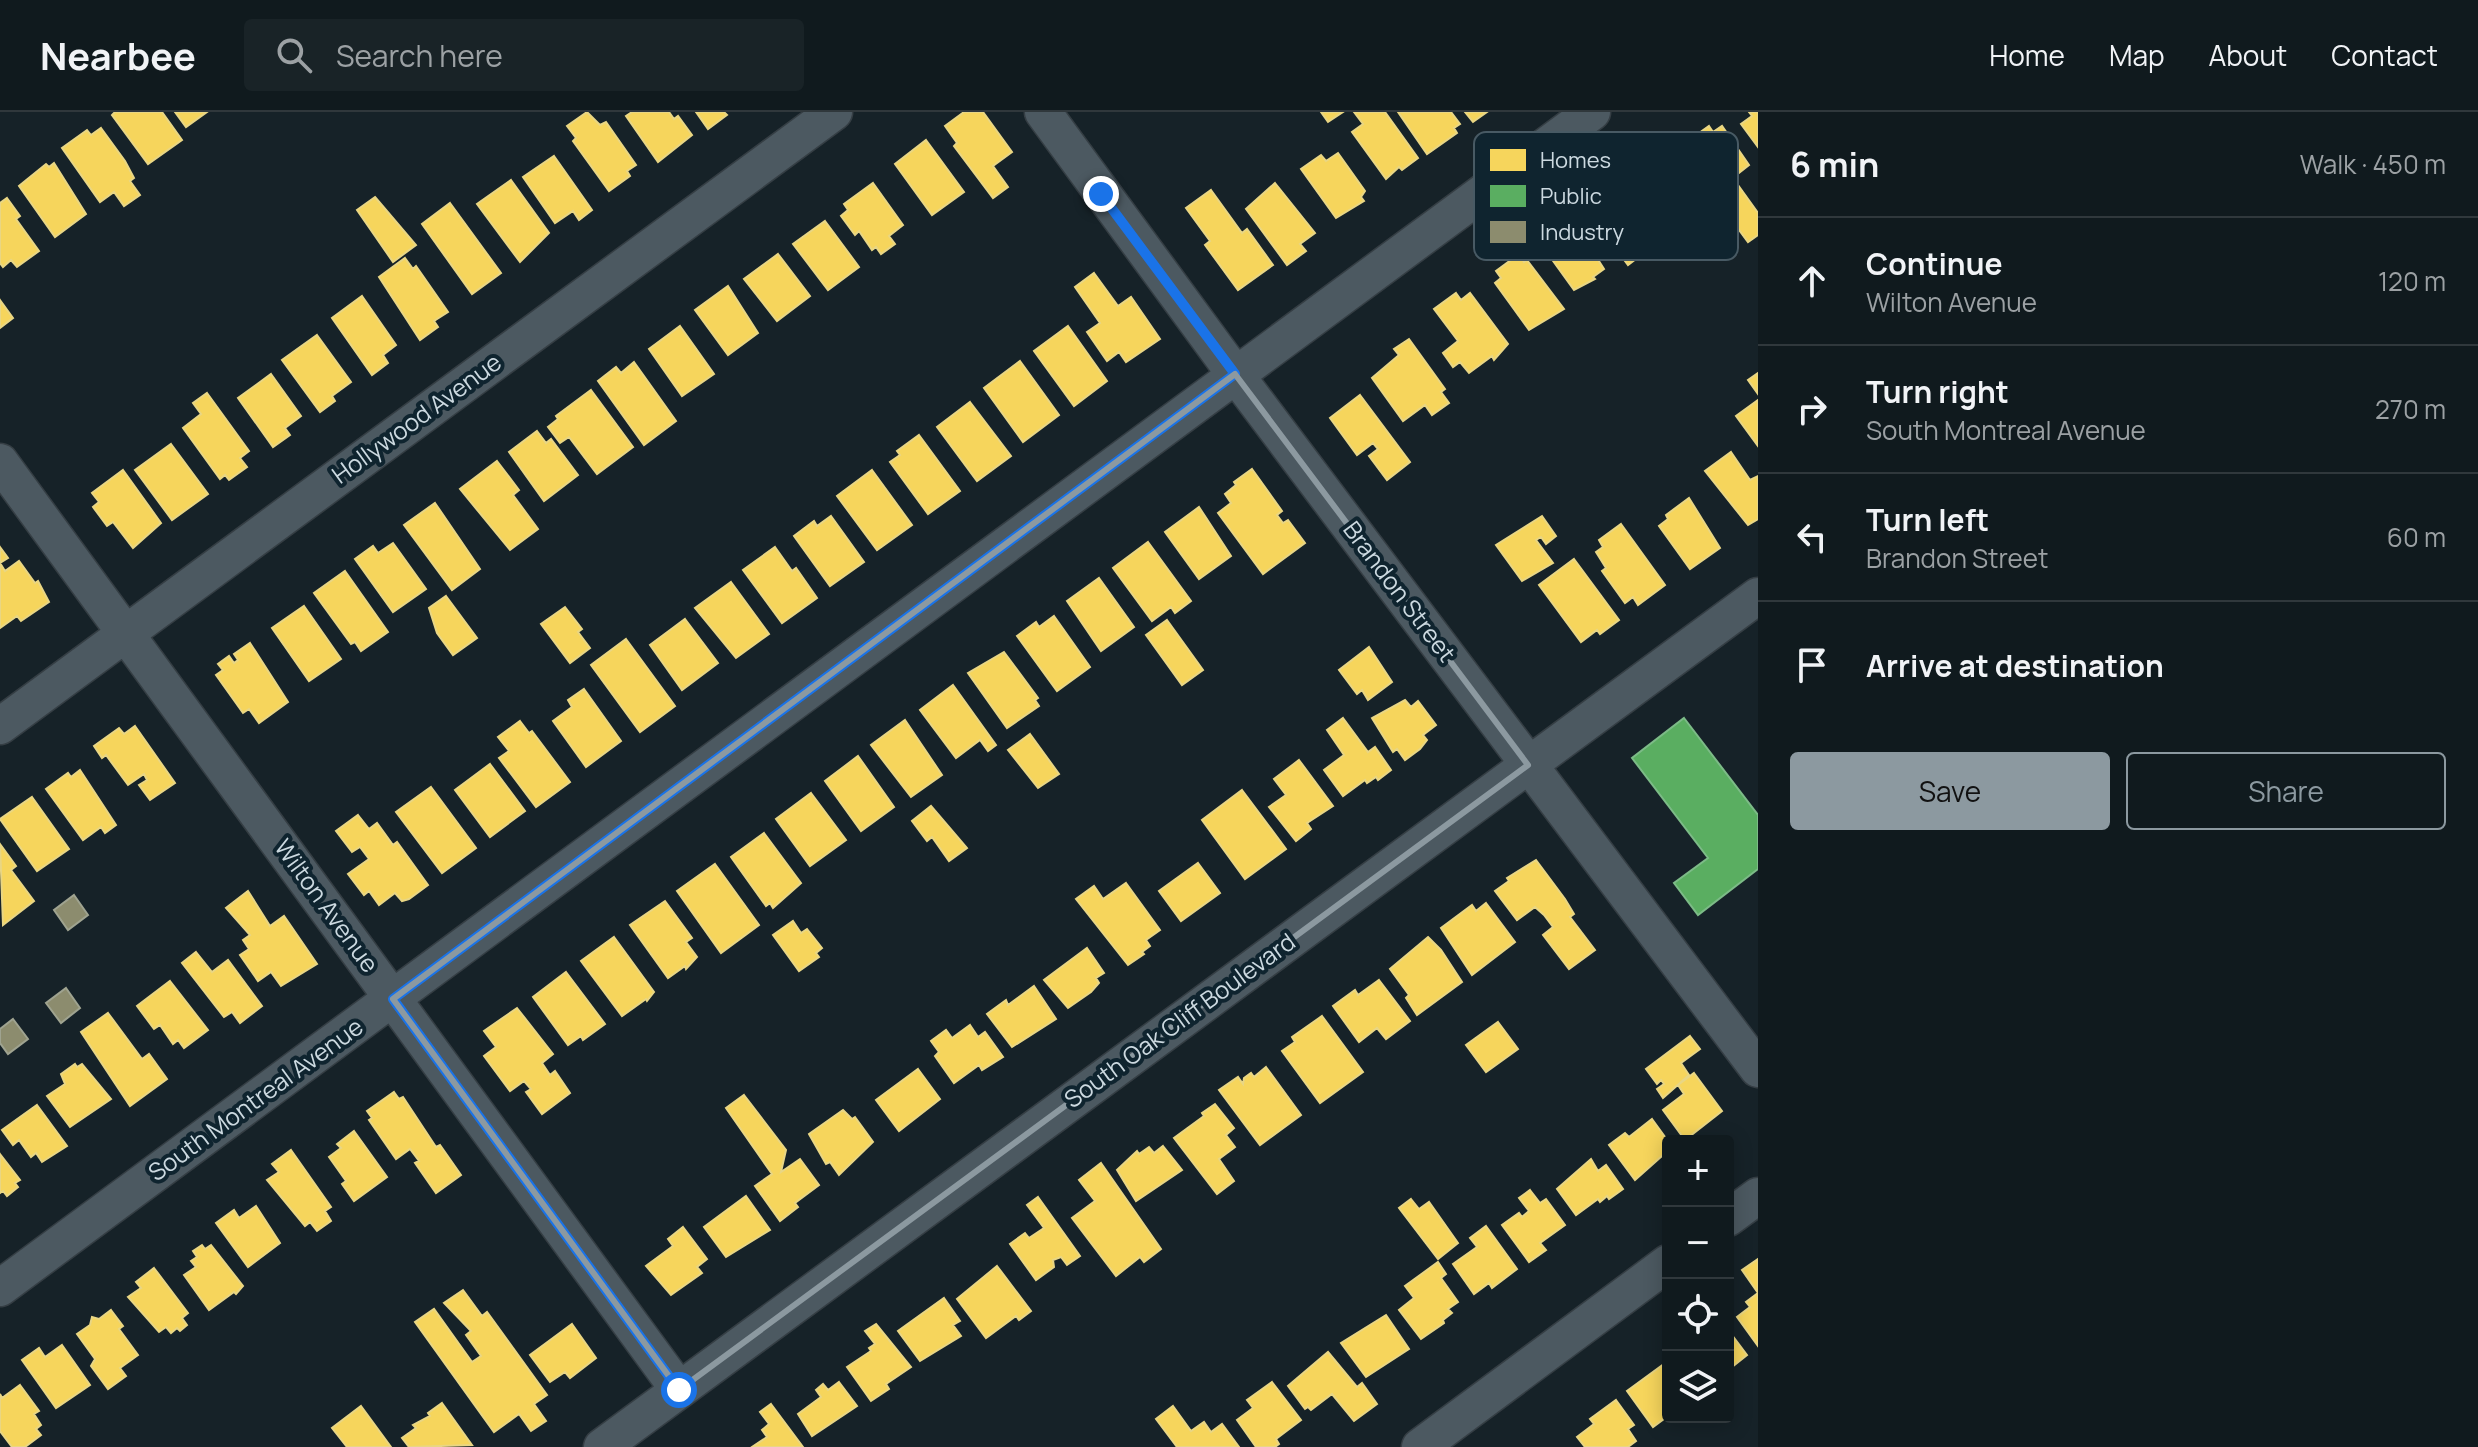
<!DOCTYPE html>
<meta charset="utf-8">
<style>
:root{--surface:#101a1e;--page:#192327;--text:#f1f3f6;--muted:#9ca1a4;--line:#30383c;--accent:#8c99a0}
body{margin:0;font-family:Manrope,sans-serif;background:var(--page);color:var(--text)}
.controls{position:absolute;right:24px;bottom:24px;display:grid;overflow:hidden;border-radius:8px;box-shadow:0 4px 20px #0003}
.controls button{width:72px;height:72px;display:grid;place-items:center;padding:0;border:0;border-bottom:2px solid var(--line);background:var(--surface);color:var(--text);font:40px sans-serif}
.stop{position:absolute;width:24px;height:24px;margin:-18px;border:6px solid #1a73e8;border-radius:50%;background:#fff}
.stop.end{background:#1a73e8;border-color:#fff;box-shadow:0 2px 8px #0008}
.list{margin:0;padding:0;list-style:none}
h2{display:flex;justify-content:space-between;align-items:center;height:104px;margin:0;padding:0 32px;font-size:34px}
h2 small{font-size:26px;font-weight:400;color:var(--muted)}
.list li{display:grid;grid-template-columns:52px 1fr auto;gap:24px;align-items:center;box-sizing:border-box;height:128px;padding:0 32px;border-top:2px solid var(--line)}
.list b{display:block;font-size:30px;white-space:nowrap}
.list p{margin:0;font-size:26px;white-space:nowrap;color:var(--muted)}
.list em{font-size:26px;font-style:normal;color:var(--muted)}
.actions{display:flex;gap:16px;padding:24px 32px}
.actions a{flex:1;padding:18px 0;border:2px solid var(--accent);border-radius:8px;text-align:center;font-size:28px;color:var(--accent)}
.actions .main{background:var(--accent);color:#111}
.icon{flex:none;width:44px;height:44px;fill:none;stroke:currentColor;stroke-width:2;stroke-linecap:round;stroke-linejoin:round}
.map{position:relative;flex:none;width:1758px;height:1335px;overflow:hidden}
header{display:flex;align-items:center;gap:48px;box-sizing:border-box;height:112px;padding:0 40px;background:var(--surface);border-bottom:2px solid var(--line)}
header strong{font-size:38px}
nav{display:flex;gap:44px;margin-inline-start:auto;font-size:28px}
.search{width:560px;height:72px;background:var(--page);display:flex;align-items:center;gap:20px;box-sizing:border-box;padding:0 28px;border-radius:8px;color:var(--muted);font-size:30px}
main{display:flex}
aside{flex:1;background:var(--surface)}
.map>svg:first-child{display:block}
.homes{fill:#f6d55c;stroke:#e9d684;stroke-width:2}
.public{fill:#5aae61;stroke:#7cbb87;stroke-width:2}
.industry{fill:#8c8c6e;stroke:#9fa390;stroke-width:2}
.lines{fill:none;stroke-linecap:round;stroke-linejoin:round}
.minor-casing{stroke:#353e44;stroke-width:39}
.minor{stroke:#4c5961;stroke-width:36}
.route{stroke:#1a73e8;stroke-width:10}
.marked{fill:none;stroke:#8c99a0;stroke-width:6;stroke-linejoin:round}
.labels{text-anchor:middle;stroke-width:8;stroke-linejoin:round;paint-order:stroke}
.street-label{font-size:24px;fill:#ccd9e0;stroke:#0f242f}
.key{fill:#0f242f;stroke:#485a64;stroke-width:2}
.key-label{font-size:22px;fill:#ccd9e0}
</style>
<header>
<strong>Nearbee</strong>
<div class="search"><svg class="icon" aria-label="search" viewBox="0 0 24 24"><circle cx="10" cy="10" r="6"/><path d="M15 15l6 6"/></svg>Search here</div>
<nav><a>Home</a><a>Map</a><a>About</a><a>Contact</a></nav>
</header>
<main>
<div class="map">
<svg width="1758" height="1335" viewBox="0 0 1758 1335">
<rect width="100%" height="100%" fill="#162228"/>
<path class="homes" d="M115 0H162L182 28 148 52 112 3Z
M175 0H207L186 15Z
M587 0 600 13 606 10 636 53 627 59 630 64 609 79 573 29 576 26 567 14Z
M632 0H669L674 7 678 4 692 23 658 50 626 4Z
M696 0H724L727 3 708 17Z
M964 0H983L1012 40 993 54 1008 75 993 86 954 34 957 31 945 14Z
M1321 0H1343L1328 10Z
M1354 0H1385L1418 46 1402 58 1399 55 1386 67 1352 20 1363 12Z
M1398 0H1451L1460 12 1454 16 1457 21 1427 42Z
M1465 0H1487L1473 10Z
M1749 0H1758V35L1741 12 1752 4Z
M1709 14 1713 20 1722 14 1749 53 1721 75 1688 29Z
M101 16 125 49 134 66 130 69 140 83 124 94 114 80 100 90 62 36 87 18 91 23Z
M926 28 964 80 932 103 895 52Z
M1338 41 1365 79 1361 85 1364 89 1336 106 1301 57 1321 43 1326 49Z
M554 44 592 98 579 108 573 99 555 111 523 65Z
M54 51 86 102 55 125 19 74 46 52 49 55Z
M511 68 549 121 520 150 477 92Z
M873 71 903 113 889 124 895 132 881 142 876 135 872 138 859 119 855 123 841 104 848 98 844 92Z
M1275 71 1315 121 1300 132 1306 139 1287 153 1246 97Z
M1738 73 1758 101V123L1748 130 1717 88Z
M1211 78 1242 121 1247 117 1273 153 1238 178 1205 133 1210 129 1186 96Z
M1621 79 1638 106 1640 104 1662 134 1648 144 1645 140 1628 153 1588 99Z
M375 85 416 133 393 150 357 98Z
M7 86 20 104 16 107 39 139 17 155 11 148 3 155 0 151V91Z
M450 91 501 161 472 182 422 112Z
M825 109 859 155 828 178 793 132Z
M1574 110 1604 157 1593 165 1595 167 1574 178 1538 128 1558 114 1561 119Z
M778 142 810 184 777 209 744 167Z
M1519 142 1524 150 1527 148 1564 197 1529 218 1495 171 1501 166 1496 159Z
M405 146 413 157 416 154 448 200 434 209 438 215 420 228 379 165Z
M1094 161 1118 194 1131 185 1160 227 1126 250 1119 240 1107 249 1087 220 1100 211 1075 175Z
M728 174 758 221 728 243 695 198Z
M1456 181 1461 188 1470 181 1508 232 1494 248 1492 244 1469 261 1460 250 1453 255 1443 241 1458 229 1434 197Z
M362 184 396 233 383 243 388 251 372 263 332 206Z
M0 188 13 206 0 216Z
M680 214 714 262 682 284 649 237Z
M1068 214 1107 269 1074 294 1034 239Z
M317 223 351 270 332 284 335 289 320 300 282 248Z
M1409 227 1445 277 1441 280 1449 291 1432 303 1425 293 1403 309 1372 266 1399 243 1394 237Z
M1020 249 1059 303 1023 330 984 276Z
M634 250 676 309 644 333 598 269 616 255 621 261Z
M1758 261V282L1748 268Z
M271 262 301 304 285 316 290 323 273 335 238 286Z
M591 278 633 335 597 362 569 325 560 331 548 315 558 307 556 304Z
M207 281 249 339 240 346 247 355 229 368 225 363 220 367 183 316 201 302 193 291Z
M1360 283 1410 350 1387 368 1369 344 1378 337 1373 331 1357 343 1330 306Z
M1758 288V334L1736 304Z
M970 290 1011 344 977 369 937 315Z
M537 319 546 331 551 327 578 363 544 389 509 340Z
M919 323 960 379 928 402 890 350 900 343 897 339Z
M171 332 208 382 172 408 135 358Z
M1731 340 1750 368 1758 364V407L1748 413 1705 359Z
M497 349 519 378 513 383 538 417 510 438 460 377Z
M1252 357 1282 399 1277 403 1283 411 1288 408 1305 431 1263 462 1218 401 1231 391 1225 382 1236 373 1234 370Z
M123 358 161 411 133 436 113 410 107 414 93 395 99 390 92 381Z
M872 358 912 413 877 438 837 384Z
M1689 386 1720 436 1690 457 1659 414 1668 407 1666 403Z
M435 391 480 457 452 478 404 413Z
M1199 395 1231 444 1199 467 1165 420Z
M831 404 864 450 830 474 794 424 814 409 817 414Z
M1542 404 1556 424 1546 432 1541 425 1536 428 1553 451 1522 469 1496 433Z
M1621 412 1665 473 1638 493 1633 485 1625 491 1602 459 1606 456 1596 440 1603 435 1599 428Z
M1148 430 1191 489 1175 501 1171 495 1152 509 1113 456Z
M393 431 426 477 393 500 355 447 373 434 378 441Z
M0 435 8 446 0 451 5 459 19 449 35 471 38 469 49 490 21 509 17 504 0 516Z
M775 435 792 459 796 456 817 486 782 511 743 458Z
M1574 447 1619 508 1600 522 1597 518 1581 530 1539 473Z
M345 459 388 520 361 539 355 530 351 532 314 481Z
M1099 466 1134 515 1101 539 1067 489Z
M731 470 769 522 736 546 695 496Z
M446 484 477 526 453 543 437 521 429 496Z
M304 494 341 547 309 569 272 516Z
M565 495 582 517 578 520 590 536 570 551 541 512Z
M1054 504 1090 555 1057 579 1017 524 1036 510 1039 515Z
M685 507 718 551 682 578 650 533Z
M1167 508 1203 558 1182 573 1146 523Z
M626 527 675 594 640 620 591 553Z
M250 531 288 590 259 611 249 597 243 601 216 563 223 558 218 552 229 544 234 551 238 548 234 542Z
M1369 535 1392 570 1368 588 1362 578 1357 582 1339 558Z
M1004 540 1038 586 1035 588 1039 594 1007 616 968 561Z
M953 573 996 633 988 639 980 628 956 646 920 598Z
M584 577 621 629 586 655 553 609 572 595 568 588Z
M1405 588 1411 595 1418 589 1436 613 1423 623 1427 628 1420 637 1405 648 1397 637 1393 640 1372 606Z
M1343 606 1368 640 1375 635 1391 658 1378 668 1376 665 1367 671 1365 668 1343 684 1324 658 1344 643 1327 618Z
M905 608 942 663 911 685 871 633Z
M520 609 529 621 532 619 570 670 536 695 499 646 509 639 498 625Z
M135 614 175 671 150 688 139 673 147 668 144 662 128 673 106 643 102 646 94 634 119 616 124 622Z
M1030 622 1059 662 1038 676 1008 638Z
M858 644 894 695 861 719 825 669Z
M1299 648 1333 694 1307 711 1311 717 1296 729 1269 695 1286 683 1274 667Z
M490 652 525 699 490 725 455 678Z
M80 658 116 713 105 721 101 715 83 728 46 677 68 661 71 665Z
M431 675 476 736 442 761 396 700Z
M1242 678 1286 737 1245 767 1202 708Z
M811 681 846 728 810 754 776 707Z
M32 685 69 737 37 759 0 707Z
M931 694 967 736 949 749 932 725 927 729 912 709Z
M358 703 369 717 377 711 393 733 397 730 428 773 409 787 402 789 395 781 379 793 369 779 364 783 348 762 369 747 360 735 352 740 336 719Z
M764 721 801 771 773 796 770 791 766 794 731 745Z
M0 732 16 754 11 758 34 789 3 813Z
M1536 748 1565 787 1574 802 1570 805 1595 838 1569 857 1543 823 1553 815 1544 803 1535 795 1517 808 1495 779 1509 769 1507 766Z
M1198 751 1220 781 1181 809 1159 779Z
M715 752 759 813 721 841 677 779Z
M1126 771 1160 818 1146 828 1150 834 1142 840 1144 842 1128 853 1076 787 1094 774 1103 787Z
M248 779 270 814 284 804 317 852 281 874 271 860 258 869 240 843 249 837 243 828 250 823 226 796Z
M665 789 692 826 686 830 697 845 686 857 685 854 668 866 630 813Z
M1486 791 1515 830 1472 863 1441 816 1472 793 1476 799Z
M793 809 801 821 807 817 822 836 816 841 819 845 799 859 773 823Z
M614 825 654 880 647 889 646 887 622 904 581 849Z
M1428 825 1441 838 1462 870 1417 903 1406 886 1409 883 1390 857Z
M1087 836 1104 861 1096 866 1099 871 1091 880 1068 896 1044 868Z
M196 840 212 860 228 848 262 894 240 911 232 900 224 905 182 851Z
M566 860 605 912 583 928 581 924 568 933 533 885Z
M1379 868 1410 909 1386 927 1377 916 1359 930 1333 894 1355 878 1358 883Z
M170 869 208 918 184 936 178 928 173 932 160 913 154 917 137 894Z
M1034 874 1056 907 1012 935 987 902 1006 888 1008 893Z
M517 896 553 942 542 951 550 963 555 959 570 981 542 1002 526 980 531 977 524 969 510 979 484 944 496 935 484 919Z
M108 901 142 947 149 942 167 967 130 994 81 920Z
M1322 904 1363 960 1320 991 1282 939 1295 930 1292 925Z
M1498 910 1518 937 1486 960 1466 933Z
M970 913 978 925 985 920 1003 945 982 958 979 953 954 971 935 944 939 940 931 929 946 918 952 926Z
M1690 924 1700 937 1681 951 1689 963 1663 986 1657 977 1664 972 1661 968 1657 972 1646 957Z
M75 952 77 955 82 952 111 987 70 1015 47 984 65 972 61 962Z
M1266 955 1301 1003 1260 1033 1219 978 1238 965 1243 972 1244 966 1251 961 1254 965Z
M918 957 940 987 899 1019 876 988Z
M1694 961 1722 999 1685 1028 1663 998 1684 982 1678 973Z
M394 980 399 987 403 985 436 1035 440 1033 461 1063 436 1081 415 1051 419 1049 410 1037 396 1047 369 1008 372 1006 367 999Z
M744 983 786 1038 781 1060 800 1047 819 1073 795 1091 798 1095 780 1109 755 1074 772 1062 726 996Z
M1215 992 1234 1016 1226 1023 1235 1035 1219 1047 1234 1069 1217 1082 1174 1026 1204 1004 1202 1001Z
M37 993 67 1034 42 1050 36 1041 31 1045 19 1028 13 1033 2 1018Z
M843 998 852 1007 855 1005 873 1030 839 1063 830 1050 826 1052 809 1022Z
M1652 1007 1668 1029V1046L1665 1048 1662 1044 1635 1068 1609 1033 1625 1021 1629 1025Z
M354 1019 387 1065 354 1089 342 1072 346 1069 329 1045 341 1036 337 1032Z
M1163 1034 1182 1058 1136 1089 1117 1058 1137 1039 1139 1042 1149 1035 1154 1041Z
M291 1038 331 1095 325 1099 331 1109 317 1119 310 1110 305 1114 267 1068 279 1060 272 1052Z
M0 1042 20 1068 15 1071 18 1075 7 1084 3 1079 0 1081Z
M1591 1047 1598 1059 1606 1053 1623 1077 1609 1087 1607 1084 1600 1090 1598 1087 1576 1103 1557 1077Z
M1101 1051 1161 1137 1144 1150 1140 1145 1116 1164 1072 1106 1095 1089 1079 1068Z
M1530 1078 1540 1091 1546 1087 1565 1113 1540 1131 1546 1138 1529 1150 1502 1113 1519 1101 1522 1105 1529 1099 1519 1086Z
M746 1084 770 1118 726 1145 704 1115Z
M1038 1085 1080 1144 1067 1153 1061 1145 1053 1148 1054 1155 1036 1168 1010 1132 1025 1121 1029 1126 1044 1116 1027 1093Z
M1411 1087 1419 1097 1429 1090 1458 1131 1438 1147 1399 1096Z
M256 1094 280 1131 248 1155 216 1111 234 1098 239 1106Z
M1486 1114 1517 1157 1492 1176 1489 1171 1474 1182 1453 1152 1477 1135 1470 1126Z
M683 1115 707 1147 697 1155 702 1161 671 1183 646 1154 673 1134 668 1127Z
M202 1133 205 1137 211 1133 243 1174 236 1182 234 1180 209 1198 184 1163 196 1155 191 1149 197 1145 193 1139Z
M1758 1147V1181L1742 1158Z
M1438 1150 1446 1162 1441 1166 1458 1190 1448 1197 1452 1201 1443 1208 1444 1211 1421 1227 1399 1198 1414 1186 1405 1174Z
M997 1154 1031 1199 1019 1208 1016 1204 986 1226 957 1187Z
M154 1156 188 1201 182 1206 187 1213 180 1219 177 1216 171 1221 166 1215 159 1220 128 1185 141 1176 136 1170Z
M463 1178 482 1204 487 1200 547 1283 534 1292 546 1309 531 1319 519 1302 494 1320 415 1210 434 1197 472 1250 481 1244 466 1223 471 1219 444 1191Z
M1758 1181V1234L1737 1205 1750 1195 1746 1190Z
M944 1186 960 1209 953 1213 961 1224 920 1249 898 1219Z
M111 1198 123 1214 119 1217 138 1243 120 1256 126 1264 108 1277 91 1254 95 1247 77 1222 90 1213 92 1205 99 1207Z
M1386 1203 1409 1237 1366 1265 1341 1231Z
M572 1212 596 1246 570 1266 565 1260 550 1270 530 1243Z
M876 1212 911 1255 886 1272 889 1277 871 1289 847 1255 871 1239 869 1236 875 1232 865 1219Z
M1729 1219 1747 1243 1732 1255H1728Z
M62 1233 90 1273 56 1296 22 1248 39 1236 45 1245Z
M1328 1240 1357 1275 1362 1271 1377 1292 1354 1309 1332 1282 1311 1298 1308 1295 1305 1297 1288 1274Z
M1668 1249V1304L1653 1315 1627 1279Z
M839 1270 857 1294 812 1324 798 1302 821 1285 816 1278 823 1272 828 1278Z
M1272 1270 1301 1308 1276 1327 1279 1332 1275 1335H1256L1237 1308 1253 1296 1247 1288Z
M20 1273 39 1299 34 1302 41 1313 36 1317 41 1323 25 1335H12L0 1319V1282L2 1286Z
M1616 1288 1634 1313 1628 1317 1636 1329 1628 1335H1585L1577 1325 1594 1312 1590 1307Z
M442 1291 472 1333 409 1335 402 1326 416 1316 413 1313 430 1304 428 1301Z
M771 1292 803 1335H752L767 1325 762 1318 769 1312 760 1300Z
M361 1294 391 1335H347L332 1316Z
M1173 1294 1191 1319 1204 1310 1211 1320 1222 1312 1239 1335H1177L1156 1307Z"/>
<path class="public" d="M1684 606 1758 703V757L1698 803 1674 771 1708 746 1632 646Z"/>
<path class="industry" d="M74 783 88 803 68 818 54 798Z
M66 876 80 896 61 911 46 891Z
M13 907 28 927 8 942 0 931V917Z"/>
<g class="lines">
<g class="minor-casing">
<path id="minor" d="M1043 0 1235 262 1758 957
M0 350 679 1278
M0 614 834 0
M1728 1106 1758 1084
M0 1176 1592 0
M602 1335 1758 484
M1420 1335 1668 1151"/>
</g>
<use href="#minor" class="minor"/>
</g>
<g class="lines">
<path class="route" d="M679 1278 393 887 1235 262 1101 82"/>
</g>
<path class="marked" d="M1235 262 1528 653 679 1278 393 887Z"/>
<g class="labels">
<g class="street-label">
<text transform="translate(417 307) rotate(-36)" y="8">Hollywood Avenue</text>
<text transform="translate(1399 480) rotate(53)" y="8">Brandon Street</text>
<text transform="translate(326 794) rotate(54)" y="8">Wilton Avenue</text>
<text transform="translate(1180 909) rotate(-36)" y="8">South Oak Cliff Boulevard</text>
<text transform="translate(256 988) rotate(-36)" y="8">South Montreal Avenue</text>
</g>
</g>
<rect x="1474" y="20" width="264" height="128" rx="12" class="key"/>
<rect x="1490" y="37" width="36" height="22" fill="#f6d55c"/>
<rect x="1490" y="73" width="36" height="22" fill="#5aae61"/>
<rect x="1490" y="109" width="36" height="22" fill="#8c8c6e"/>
<g class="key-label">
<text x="1540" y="56">Homes</text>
<text x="1540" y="92">Public</text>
<text x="1540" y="128">Industry</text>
</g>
</svg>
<div class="controls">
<button>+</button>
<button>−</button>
<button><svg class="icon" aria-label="locate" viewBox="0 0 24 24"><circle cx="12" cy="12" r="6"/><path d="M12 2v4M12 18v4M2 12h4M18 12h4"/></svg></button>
<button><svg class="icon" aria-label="layers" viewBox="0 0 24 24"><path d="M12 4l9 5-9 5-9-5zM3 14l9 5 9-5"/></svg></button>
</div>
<div class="stop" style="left:679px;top:1278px"></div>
<div class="stop end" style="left:1101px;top:82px"></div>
</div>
<aside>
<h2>6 min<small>Walk · 450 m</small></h2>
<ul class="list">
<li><svg class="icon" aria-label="ahead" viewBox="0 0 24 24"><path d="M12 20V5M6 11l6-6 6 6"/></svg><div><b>Continue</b><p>Wilton Avenue</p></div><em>120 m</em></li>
<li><svg class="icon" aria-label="right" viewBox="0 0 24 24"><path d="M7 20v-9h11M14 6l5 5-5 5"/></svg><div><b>Turn right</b><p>South Montreal Avenue</p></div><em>270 m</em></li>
<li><svg class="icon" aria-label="left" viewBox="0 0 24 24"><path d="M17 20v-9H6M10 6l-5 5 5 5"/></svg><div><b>Turn left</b><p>Brandon Street</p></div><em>60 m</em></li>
<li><svg class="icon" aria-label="arrive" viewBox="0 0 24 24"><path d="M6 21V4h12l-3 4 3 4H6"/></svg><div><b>Arrive at destination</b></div></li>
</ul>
<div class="actions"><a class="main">Save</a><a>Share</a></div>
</aside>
</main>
